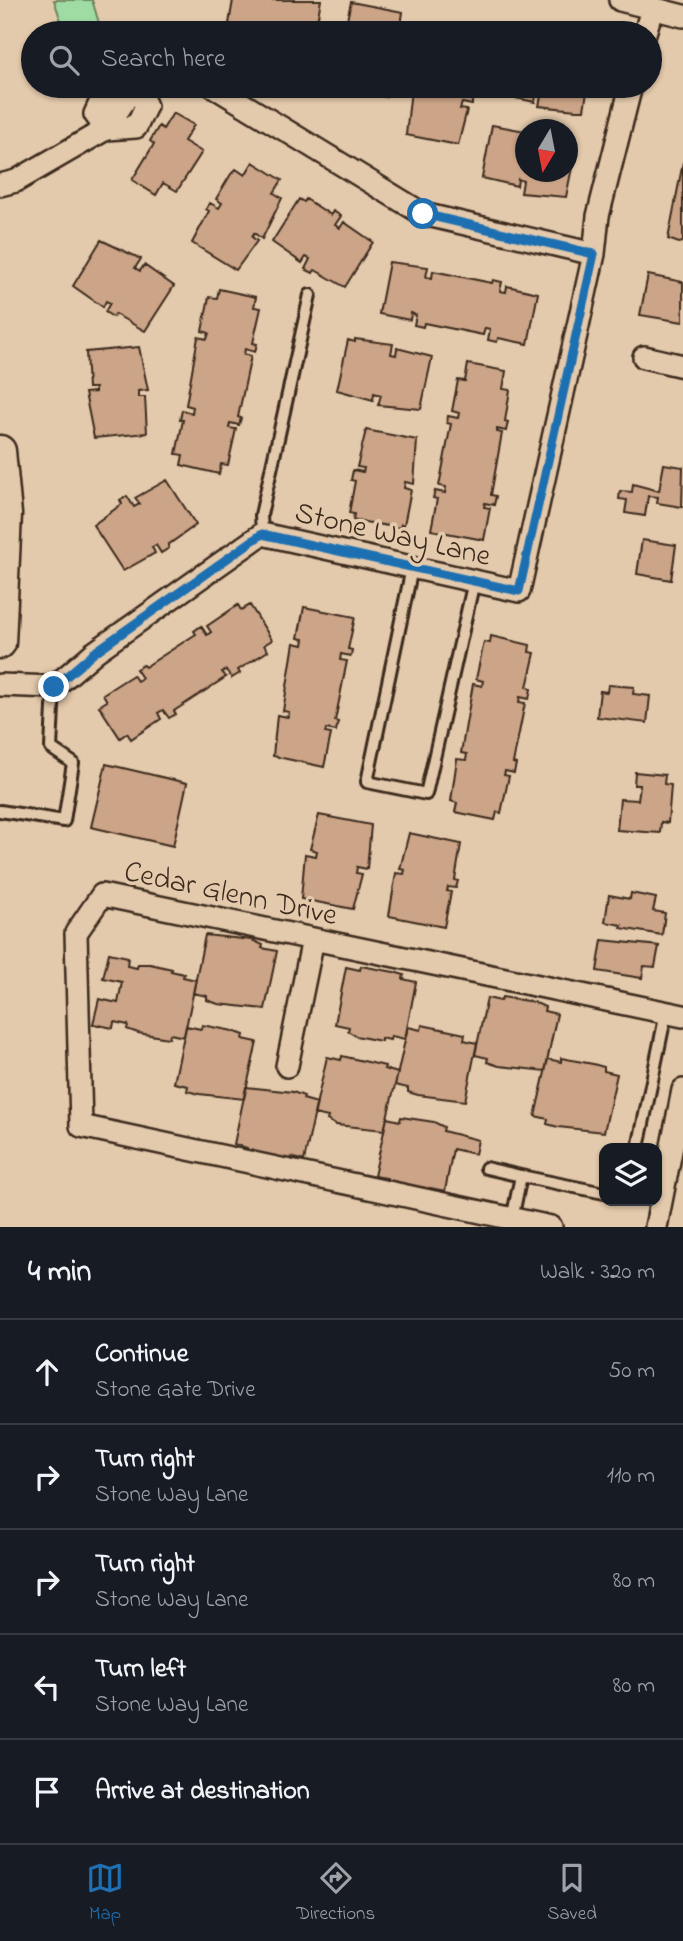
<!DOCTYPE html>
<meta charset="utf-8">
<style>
:root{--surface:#171b24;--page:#20242c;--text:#f1f3f6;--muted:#9ea1a6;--line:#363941;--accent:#1f6fb2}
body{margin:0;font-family:"Indie Flower",sans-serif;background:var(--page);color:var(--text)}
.controls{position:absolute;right:21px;bottom:21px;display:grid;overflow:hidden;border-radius:14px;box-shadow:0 2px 5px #0004}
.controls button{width:63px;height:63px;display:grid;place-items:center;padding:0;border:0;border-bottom:2px solid var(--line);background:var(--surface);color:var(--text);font:35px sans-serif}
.compass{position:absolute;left:515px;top:119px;width:63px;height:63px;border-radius:50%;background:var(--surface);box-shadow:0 2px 5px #0004;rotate:190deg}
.stop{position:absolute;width:21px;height:21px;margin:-16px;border:5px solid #1f6fb2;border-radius:50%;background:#fff}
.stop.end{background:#1f6fb2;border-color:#fff;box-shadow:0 2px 7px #0008}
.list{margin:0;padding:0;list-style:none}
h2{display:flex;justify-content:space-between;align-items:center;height:91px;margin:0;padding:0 28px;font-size:30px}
h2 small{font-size:23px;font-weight:400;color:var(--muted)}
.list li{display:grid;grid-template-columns:46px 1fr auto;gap:21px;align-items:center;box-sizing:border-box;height:105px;padding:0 28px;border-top:2px solid var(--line)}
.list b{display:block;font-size:26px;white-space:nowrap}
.list p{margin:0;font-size:23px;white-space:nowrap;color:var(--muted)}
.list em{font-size:23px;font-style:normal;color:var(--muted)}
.icon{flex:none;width:38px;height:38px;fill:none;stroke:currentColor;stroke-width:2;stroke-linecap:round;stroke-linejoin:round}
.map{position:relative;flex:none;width:683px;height:1227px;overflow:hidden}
.search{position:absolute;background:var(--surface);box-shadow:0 2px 5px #0004;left:21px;right:21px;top:21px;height:77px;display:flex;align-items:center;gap:18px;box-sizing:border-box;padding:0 24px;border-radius:38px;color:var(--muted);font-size:26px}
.sheet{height:616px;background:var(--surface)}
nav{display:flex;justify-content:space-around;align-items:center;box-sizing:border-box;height:98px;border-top:2px solid var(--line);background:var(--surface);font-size:19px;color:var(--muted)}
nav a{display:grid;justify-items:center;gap:4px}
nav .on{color:var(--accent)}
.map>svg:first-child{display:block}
.green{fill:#9fdca3;stroke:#6d8360;stroke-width:2}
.building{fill:#cca487;stroke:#3b2a1e;stroke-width:2}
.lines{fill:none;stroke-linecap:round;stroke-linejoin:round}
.lane-casing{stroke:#3b2a1e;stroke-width:16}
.street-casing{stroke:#3b2a1e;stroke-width:26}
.secondary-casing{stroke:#3b2a1e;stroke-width:35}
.lane{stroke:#e4caac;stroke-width:10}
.street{stroke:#e4caac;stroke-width:21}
.secondary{stroke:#e4caac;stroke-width:30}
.route{stroke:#1f6fb2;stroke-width:9}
.labels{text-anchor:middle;stroke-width:7;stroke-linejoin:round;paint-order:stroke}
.street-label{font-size:30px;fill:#3b2a1e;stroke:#e4caac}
</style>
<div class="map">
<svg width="683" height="1227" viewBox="0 0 683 1227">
<rect width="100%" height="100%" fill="#e4caac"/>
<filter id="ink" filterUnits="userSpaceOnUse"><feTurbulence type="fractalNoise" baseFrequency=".0143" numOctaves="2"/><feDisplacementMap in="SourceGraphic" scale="14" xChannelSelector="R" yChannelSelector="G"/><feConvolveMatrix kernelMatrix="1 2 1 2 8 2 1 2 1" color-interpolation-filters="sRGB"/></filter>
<g filter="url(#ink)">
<path class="green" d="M54 0H92L99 23 65 33Z"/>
<path class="building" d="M233 0H321L315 33H269L270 27 265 26 264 32 235 27 229 24Z
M351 2 403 12 400 33H344Z
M334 86H390L386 97Z
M418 86H473L472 105 462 103 460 109 467 110 458 145 406 135 411 90 421 92 422 86Z
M500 86H588L584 110H576L539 106 541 96 536 95 535 102 506 96 499 93Z
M173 113 194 125 184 141 202 152 177 191 163 183 156 195 132 180 154 144 150 141 159 126 163 129Z
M492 125 526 131V172H568V139L577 143 566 197 521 193 523 181 518 179 517 186 482 178Z
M253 162 282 180 274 193 282 198 262 239 254 233 252 237 257 241 236 270 192 243 209 211 206 209 210 203 219 208 222 203 216 199 231 174 236 169 245 175Z
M683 162V242L679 243 668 239Z
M299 199 304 202 306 199 331 215 333 211 341 216 335 225 340 228 344 222 373 242 345 287 315 270 313 273 305 269 310 259 306 257 302 263 272 242Z
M101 240 141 259 135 268 140 271 144 265 174 286 145 331 115 314 113 317 105 312 110 303 106 301 103 307 73 286Z
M389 262 428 267 426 277 432 278 433 271 492 283 493 280 502 282 500 291 506 292 507 286 538 293 528 344 498 338 497 342 488 340 490 329 485 328 483 335 424 323 423 327 414 325 416 315 411 313 410 320 379 314Z
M648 275 683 282V322L640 315Z
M219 289 256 297 254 307 261 308 253 343 257 344 255 352 245 349 244 354 251 356 238 417 241 418 239 425 230 423 229 428 236 429 228 465 221 464 219 474 181 465 183 455 176 454 183 420H180L182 410 192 413 193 407 186 405 198 337 207 339 209 333 202 331 209 297 217 298Z
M355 339 393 344 391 354 396 355 397 348 432 357 421 409 378 405 381 395 374 393 373 400 337 390 348 340 355 342Z
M139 347 148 390 138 391V397H145L147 433 94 438 85 393 95 392V388H88L86 352Z
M468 364 506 371 503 389 510 390 505 421 508 422 506 431 497 429V432L502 433 491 495 496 496 494 505 485 503 484 507 490 508 484 540 431 530 437 499 433 498 435 491 445 493 446 487 439 486 451 424 447 423 448 416 458 418 459 413 452 411 458 380 465 381Z
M366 430 417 440 414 484 405 482 404 488 411 490 404 525 401 524 400 528 353 520 354 514 349 513 355 481 351 480 353 470 363 472 364 468 357 467Z
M664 464 683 467 682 507 657 503 658 497 648 496 645 516 625 513 627 500 619 499 620 491 632 492 633 484 659 491Z
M167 480 196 525 168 545 169 548 161 553 156 545 152 547 155 553 123 571 93 525 122 504 120 500 127 496 134 507 140 504 135 498Z
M642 540 676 545 671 580 637 574Z
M238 605 241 610 250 605 272 640 264 645 268 651 238 670 240 673 232 678 226 670 222 672 226 677 174 711 176 714 169 718 163 710 158 713 161 719 131 739 127 733 120 738 99 706 107 701 103 694 133 675 137 681 142 678 136 669 143 665 145 667 196 634 194 631 201 626 207 635 211 632 207 626Z
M304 607 355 617 348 649 352 650 351 656 341 654 340 660 347 661 335 721 338 722 336 731 326 729 325 733 331 734 324 767 273 756 277 715 288 717 289 712 283 711 294 643 303 645 304 639 298 638Z
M491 636 530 645 529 652 535 653 527 687 531 689 529 699 520 697 519 702 525 703 513 763 516 764 514 773 505 771 504 775 509 776 501 813 497 812 495 820 455 812 457 803 451 801 457 759 466 760 467 754 461 753 473 684 482 686 483 681 476 679 484 642 490 643Z
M608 685 634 687 633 694 650 696 647 723 597 717 600 691 607 692Z
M106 764 187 783 173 846 91 827Z
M635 772 665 775 664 784 671 785 668 823 661 822 660 833 617 830 620 799 638 800 640 785H634Z
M319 815 371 825 367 869 357 867 356 873 362 874 353 909 301 899 305 854 316 856 317 851 310 849Z
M409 833 461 844 455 880 458 881 456 888 448 887 447 891 451 892 444 927 389 916 396 873 404 874 405 870 400 869Z
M631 893 656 898 653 911 665 913 662 935 621 928 622 925 605 922 609 895 630 899Z
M205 935 252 940 263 945 262 948 277 951 265 1009 218 1004 207 1000V996L193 993Z
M602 940 659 946 655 967 644 966 642 978 597 971Z
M109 953 128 957 127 966 137 968 138 964H150L172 969 171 971 184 974 183 977 196 980 184 1037 170 1034 169 1038 138 1033 127 1029 128 1025 114 1022 113 1028 93 1024 99 999 118 1003 122 982 103 978Z
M361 966 394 972 404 975 403 979 416 982 405 1039 391 1036 390 1040 381 1038V1041L356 1036 348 1031 349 1027 335 1024 346 967 360 970Z
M502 997 534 1002 545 1007 544 1011 557 1014 545 1071 499 1066 487 1062 488 1058 475 1055 487 998 501 1001Z
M202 1025 233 1031 244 1035 243 1039 257 1042 244 1099 199 1094 187 1091 188 1086 174 1083 186 1026 201 1029Z
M422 1025 465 1034 464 1040 477 1043 465 1101 418 1095 408 1092V1088L395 1085 408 1027 421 1030Z
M342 1056 385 1066 384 1069 398 1073 384 1130 336 1125 327 1120 328 1117 314 1114 327 1057 341 1060Z
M561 1058 593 1064 604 1067V1071L617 1074 604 1132 558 1127 547 1124 548 1119 535 1116 548 1059 561 1062Z
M246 1087 293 1092 304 1096 303 1099 317 1103 304 1161 291 1157 290 1161 247 1151V1148L234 1144Z
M401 1117 434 1122 444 1127 443 1131 478 1140 475 1154 453 1149 445 1191 430 1188 429 1192 387 1182V1178L374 1176 387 1118 400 1121Z"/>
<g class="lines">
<g class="lane-casing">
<path id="lane" d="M262 534 261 515 310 295
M412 568 367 782 426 794 474 581
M0 811 64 821 73 763 51 748 54 687
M638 1148 666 1013
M486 1168 521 1176
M512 1219 521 1176 604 1193"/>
</g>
<g class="street-casing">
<path id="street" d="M620 0 683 16
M645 33 652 9
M213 86 423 214 594 254
M106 129 136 127 146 106 137 86
M106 129 95 114 108 86
M0 185 16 181 106 129 134 86
M644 357 683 366
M0 685 54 687 95 652 262 534 519 591 594 254 598 216 631 86
M287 1066 313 939
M551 1227 81 1126 76 933 102 895 683 1016
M656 1227 683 1090"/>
</g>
<g class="secondary-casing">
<path id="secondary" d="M0 451 6 514 0 643"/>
</g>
<use href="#lane" class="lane"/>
<use href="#street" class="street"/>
<use href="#secondary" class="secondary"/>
</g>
</g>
<g class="lines" filter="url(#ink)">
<path class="route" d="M54 687 95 652 262 534 519 591 594 254 423 214"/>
</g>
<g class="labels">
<g class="street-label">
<text transform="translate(393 533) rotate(13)" y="10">Stone Way Lane</text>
<text transform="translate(231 892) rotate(12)" y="10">Cedar Glenn Drive</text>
</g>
</g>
</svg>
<div class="controls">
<button><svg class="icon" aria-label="layers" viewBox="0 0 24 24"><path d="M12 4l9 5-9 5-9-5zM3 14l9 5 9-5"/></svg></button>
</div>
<svg class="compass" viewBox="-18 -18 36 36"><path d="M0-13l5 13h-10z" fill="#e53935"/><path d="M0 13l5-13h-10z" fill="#9ea1a6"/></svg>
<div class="stop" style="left:423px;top:214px"></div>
<div class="stop end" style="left:54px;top:687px"></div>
<div class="search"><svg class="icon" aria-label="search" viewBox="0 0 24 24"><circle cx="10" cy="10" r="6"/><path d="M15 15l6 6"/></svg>Search here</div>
</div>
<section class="sheet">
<h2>4 min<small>Walk · 320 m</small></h2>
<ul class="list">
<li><svg class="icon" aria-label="ahead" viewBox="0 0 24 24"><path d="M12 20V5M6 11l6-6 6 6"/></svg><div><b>Continue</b><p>Stone Gate Drive</p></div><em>50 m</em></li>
<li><svg class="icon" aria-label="right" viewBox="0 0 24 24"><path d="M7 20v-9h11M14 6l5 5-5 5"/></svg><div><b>Turn right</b><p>Stone Way Lane</p></div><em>110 m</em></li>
<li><svg class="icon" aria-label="right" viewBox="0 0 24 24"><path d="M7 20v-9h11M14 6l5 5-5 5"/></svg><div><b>Turn right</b><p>Stone Way Lane</p></div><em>80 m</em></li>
<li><svg class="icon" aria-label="left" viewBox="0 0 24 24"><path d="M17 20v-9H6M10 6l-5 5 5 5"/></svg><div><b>Turn left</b><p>Stone Way Lane</p></div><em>80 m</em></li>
<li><svg class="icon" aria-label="arrive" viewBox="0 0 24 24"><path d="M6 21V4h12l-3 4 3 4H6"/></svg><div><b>Arrive at destination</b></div></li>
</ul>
</section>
<nav>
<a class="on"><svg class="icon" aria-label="map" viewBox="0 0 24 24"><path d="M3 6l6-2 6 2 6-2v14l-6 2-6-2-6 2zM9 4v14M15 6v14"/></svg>Map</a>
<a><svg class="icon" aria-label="directions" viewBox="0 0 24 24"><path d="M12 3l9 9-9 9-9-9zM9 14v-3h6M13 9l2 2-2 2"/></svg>Directions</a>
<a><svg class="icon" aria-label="saved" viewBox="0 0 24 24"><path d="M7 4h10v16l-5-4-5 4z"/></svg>Saved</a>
</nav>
